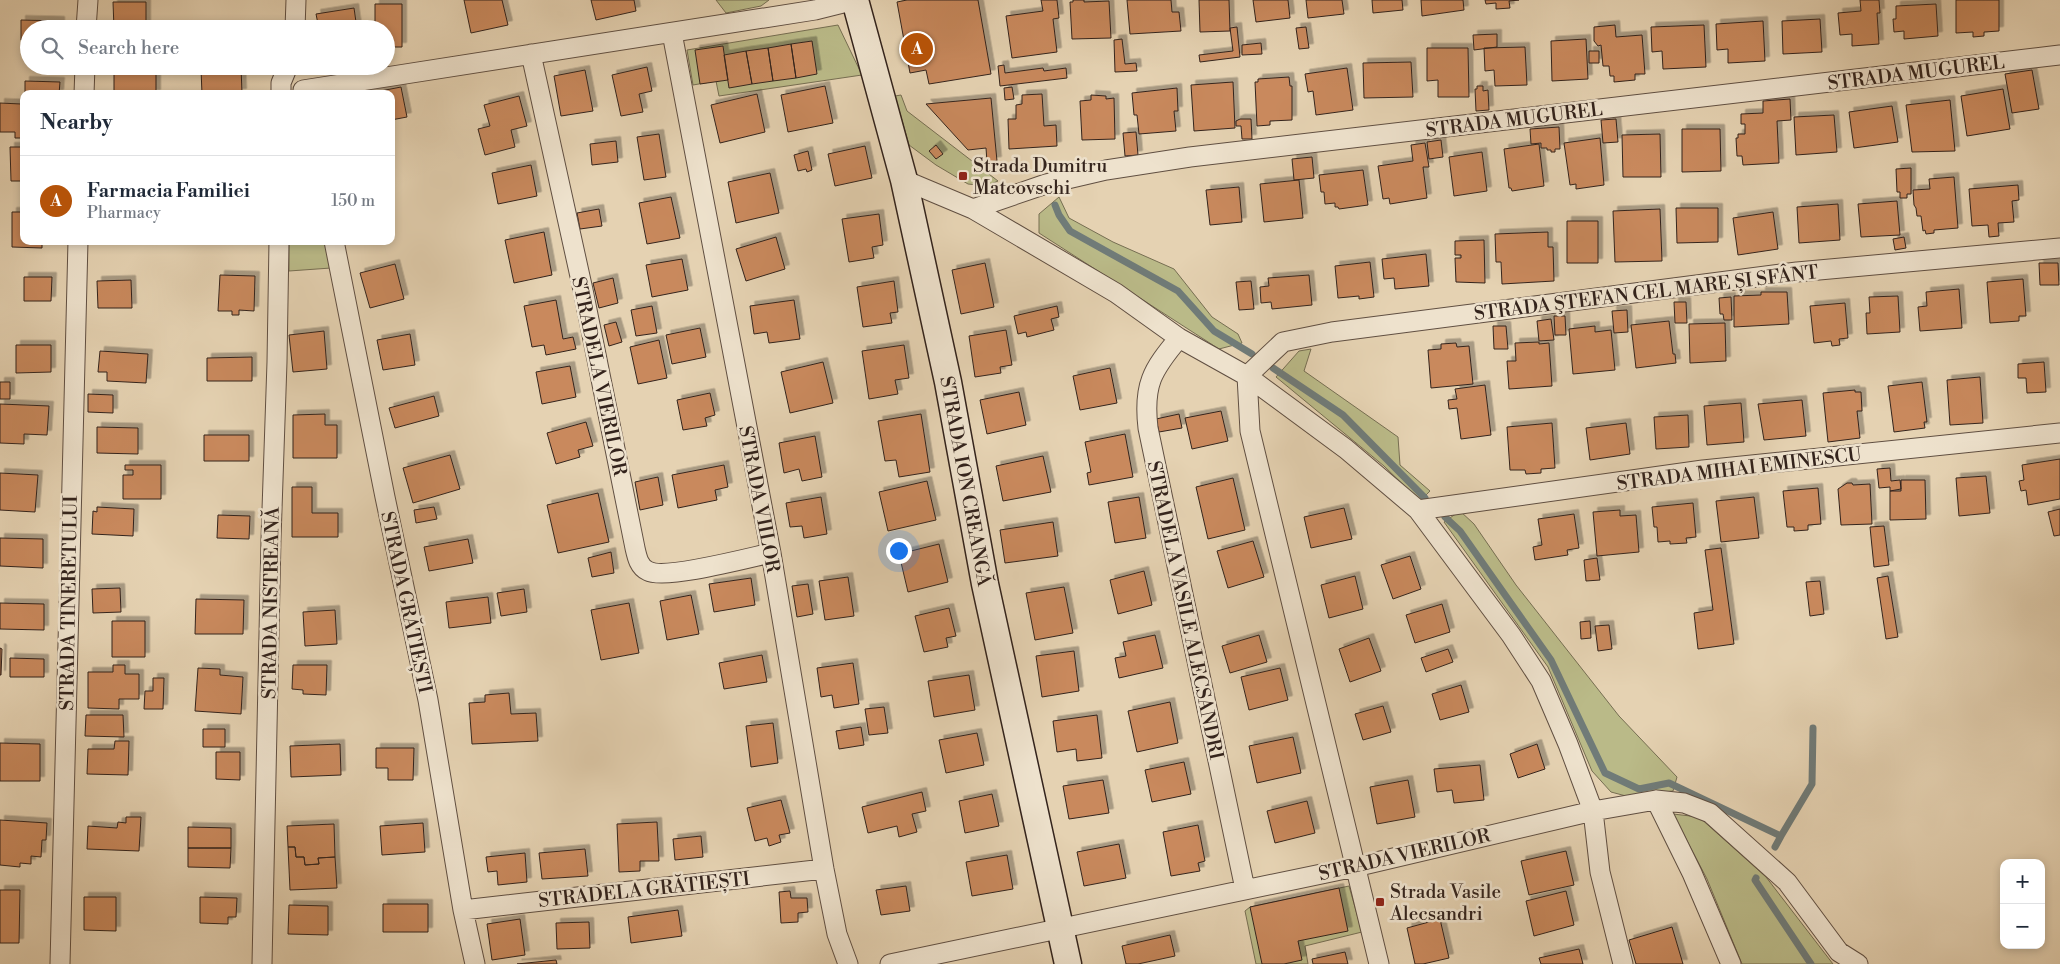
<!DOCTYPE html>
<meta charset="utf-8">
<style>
:root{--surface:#fff;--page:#f2f2f3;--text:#1f2937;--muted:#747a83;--line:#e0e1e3;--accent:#b45309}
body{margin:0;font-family:"Libre Bodoni",serif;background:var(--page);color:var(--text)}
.controls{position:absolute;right:15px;bottom:15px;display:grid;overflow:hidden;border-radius:10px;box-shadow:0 2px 8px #0003}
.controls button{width:45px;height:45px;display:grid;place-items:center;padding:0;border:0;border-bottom:1px solid var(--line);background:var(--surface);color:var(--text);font:25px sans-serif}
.you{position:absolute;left:898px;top:550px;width:18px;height:18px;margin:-12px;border:4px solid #fff;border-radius:50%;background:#1a73e8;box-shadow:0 0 0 8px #1a73e833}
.badge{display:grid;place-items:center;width:32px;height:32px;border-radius:50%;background:var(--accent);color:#fff;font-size:16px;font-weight:700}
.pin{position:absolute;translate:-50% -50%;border:2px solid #fff;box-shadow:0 1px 5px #0006}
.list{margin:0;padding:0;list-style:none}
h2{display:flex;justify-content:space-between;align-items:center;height:65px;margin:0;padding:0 20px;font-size:21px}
h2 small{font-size:16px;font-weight:400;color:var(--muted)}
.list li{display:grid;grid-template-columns:32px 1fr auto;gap:15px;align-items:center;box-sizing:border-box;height:90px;padding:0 20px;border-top:1px solid var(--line)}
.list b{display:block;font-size:19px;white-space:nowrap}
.list p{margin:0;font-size:16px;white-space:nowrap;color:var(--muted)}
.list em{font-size:16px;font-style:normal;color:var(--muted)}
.icon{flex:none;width:28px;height:28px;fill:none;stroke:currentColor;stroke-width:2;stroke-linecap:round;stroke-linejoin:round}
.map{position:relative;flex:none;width:2060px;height:964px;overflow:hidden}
.search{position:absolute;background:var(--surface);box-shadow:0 2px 8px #0003;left:20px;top:20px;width:375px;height:55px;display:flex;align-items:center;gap:12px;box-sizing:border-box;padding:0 18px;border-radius:28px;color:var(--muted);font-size:19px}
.panel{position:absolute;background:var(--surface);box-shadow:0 2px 8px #0003;left:20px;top:90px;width:375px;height:155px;border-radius:10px}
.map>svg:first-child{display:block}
.green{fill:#baba88;stroke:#766e52}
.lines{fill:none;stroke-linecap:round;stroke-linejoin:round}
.stream{stroke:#707b78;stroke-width:7}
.building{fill:#c9895d;stroke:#33231c;filter:url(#shadow)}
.street-casing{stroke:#604f42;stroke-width:21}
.secondary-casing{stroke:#33231c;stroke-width:29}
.street{stroke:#eee2cd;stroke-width:19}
.secondary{stroke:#eee2cd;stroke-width:26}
.poi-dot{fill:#8f2418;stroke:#eee2cd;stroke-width:2}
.labels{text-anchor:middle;stroke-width:5;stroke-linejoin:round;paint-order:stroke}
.street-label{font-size:19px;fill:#33231c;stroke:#eee2cd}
.poi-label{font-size:19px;fill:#33231c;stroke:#eee2cd;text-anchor:start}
</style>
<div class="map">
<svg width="2060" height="964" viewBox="0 0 2060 964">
<defs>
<filter id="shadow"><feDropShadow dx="4.5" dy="-4.5" stdDeviation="0" flood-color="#0004"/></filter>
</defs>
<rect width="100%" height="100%" fill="#e5d2b2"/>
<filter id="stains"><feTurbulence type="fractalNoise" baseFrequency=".004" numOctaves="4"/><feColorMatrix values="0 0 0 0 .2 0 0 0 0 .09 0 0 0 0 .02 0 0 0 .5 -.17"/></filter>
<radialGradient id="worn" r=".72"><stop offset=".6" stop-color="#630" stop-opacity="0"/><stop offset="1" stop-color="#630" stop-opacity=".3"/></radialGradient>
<path class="green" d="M716 0H769L761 6 726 13Z
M838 25 862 75 719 96 716 81 693 85 687 50Z
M901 95 907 111 998 181 987 186 968 184 936 165 909 145 895 96Z
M1059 197 1069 218 1113 242 1174 269 1212 317 1238 334 1242 343 1219 349 1039 233V214Z
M289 241H326L331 268 289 271Z
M1311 349 1304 371 1398 437 1400 465 1430 491 1420 501 1384 466 1276 377 1299 351Z
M1460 511 1474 524 1516 585 1619 716 1677 777 1673 791 1626 796 1611 792 1592 771 1548 667 1444 522Z
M1673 814 1699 817 1766 877 1833 964H1742L1707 879Z
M1349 886 1362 932 1305 946 1308 964H1256L1245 911 1250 907Z"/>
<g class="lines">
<path class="stream" d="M1055 205 1059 215 1070 231 1178 291 1214 331 1252 354
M1273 368 1343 415 1425 498
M1445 517 1460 531 1551 660 1605 773 1639 789 1669 783 1781 836 1775 847
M1781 836 1812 784 1813 728
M1756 878 1755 880 1811 964"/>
</g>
<path class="building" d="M464 0H502L508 25 471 33Z
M591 0H634L636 11 596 20Z
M907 0H978L991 74 929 84 926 70 910 73 897 2Z
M1041 0H1057L1059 18 1053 19 1057 52 1012 58 1006 16 1043 11Z
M1073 0H1084V2L1109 1 1111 38 1072 39 1070 2H1073Z
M1127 0H1171L1172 12H1179L1181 31 1130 34Z
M1199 0H1229L1230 31 1200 32Z
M1253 0H1288L1290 18 1256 22Z
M1306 0H1342L1344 14 1308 18Z
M1372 0H1402L1403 10 1373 13Z
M1421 0H1463L1464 10 1422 16Z
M1485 0H1519L1509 1 1510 8 1496 9V3L1486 4Z
M1860 0H1879L1880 13H1877L1879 44 1852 46V34L1840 35 1838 13 1861 11Z
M1956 0H1999V31L1984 32V36L1973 37V32L1956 33Z
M113 2H146V29H114Z
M375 4H402V47H386V29H375Z
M1936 4 1938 36 1904 39V31L1894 32 1893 19H1896V6Z
M354 8 357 29H319L316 14Z
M1820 19 1822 52 1783 54 1782 21Z
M21 20 60 21V29H29V56H26V40H21Z
M1763 21 1765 61 1728 63V49L1717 50 1716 24Z
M1615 25 1616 37 1642 35 1645 74H1635V80L1614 82V76H1610L1609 66H1603L1601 45 1598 46 1594 41V27Z
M1704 25 1706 67 1663 69 1662 51 1652 52 1651 27Z
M1237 27 1240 57 1200 62 1199 55 1233 51 1230 28Z
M1306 27 1309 48 1299 49 1296 28Z
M1497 34V47L1474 50 1473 35Z
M1122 39 1125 64 1136 63 1137 71 1115 72 1114 40Z
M1586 39 1588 79 1552 81 1551 41Z
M812 41 817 74 796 78 791 44Z
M1261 43 1262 54 1242 55V45Z
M791 44 796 78 773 81 768 48Z
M723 46 728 80 700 84 695 50Z
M1525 47 1527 85 1495 86 1494 70 1485 71 1484 48Z
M768 48 773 81 752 84 746 51Z
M1427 48H1468L1469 97H1438V80L1427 81Z
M746 51 752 84 729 88 724 55Z
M1589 51H1599V63H1589Z
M1411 62 1413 97 1364 98 1363 63Z
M1004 65 1005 73 1043 68 1044 71 1066 68 1067 78 1000 86 998 66Z
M241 67 242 93 202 94 201 69Z
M647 67 652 91 639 94 643 112 621 116 612 75Z
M1347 68 1353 110 1316 115 1313 91 1308 92 1305 74Z
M585 70 593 111 561 116 554 76Z
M2032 70 2039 109 2012 113 2005 74Z
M114 74H156V94H114Z
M1289 77 1290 86H1292V120L1270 121V125L1257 126 1255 82H1258V79Z
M25 81 60 82 59 94H25Z
M1233 82 1235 128 1194 131 1191 85Z
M825 86 833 123 788 132 781 95Z
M1477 86H1483V91L1488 90 1489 110 1476 111 1475 89H1477Z
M401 87 407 117 391 120V94H365Z
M1012 87 1014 99 1005 100 1004 88Z
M1177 88 1178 111H1174L1176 131 1139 134 1137 115H1134L1132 93Z
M2003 89 2010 129 1967 136 1961 96Z
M757 94 765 132 720 143 711 105Z
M1042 94 1044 126 1056 125 1057 146 1009 149 1008 119H1016V105L1022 104V95Z
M1091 95 1106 96V99L1114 98 1115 139 1082 140 1080 101 1091 100Z
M519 96 527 126 511 130 515 147 485 155 478 129 490 126 484 105Z
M991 98 997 161 987 162 986 148 968 150 926 104Z
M1790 99 1791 120 1777 121 1779 163 1743 165 1742 156H1737L1736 138H1738V134H1745V124H1741V114L1763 113V101Z
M1950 100 1955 151 1912 152 1906 105Z
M0 103 21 104V117H24V138H15V132H0Z
M1892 106 1898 142 1854 148 1849 112Z
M1834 115 1837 152 1796 155 1794 117Z
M1240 119H1251L1252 139H1242L1241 126H1236V121Z
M1616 119 1618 142 1603 143 1601 120Z
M1559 127 1560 149H1555V152H1551V150H1547V148H1541V143L1531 144 1530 129Z
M1682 129H1720L1721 171 1682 172Z
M1136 132 1138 155 1125 156 1123 133Z
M659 134 666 177 644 180 637 137Z
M1660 134 1661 177H1623L1622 135Z
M1600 138 1604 185 1576 189V184L1570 185 1564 143Z
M1441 140 1443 157 1429 159 1427 142Z
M616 141 618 162 592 165 590 144Z
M1425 143 1429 167H1423L1427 198 1390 204 1389 198 1383 199 1378 166 1413 161 1411 145Z
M1539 144 1544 186 1512 191 1511 188H1509L1504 149Z
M936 145 943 154 936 159 929 151Z
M865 146 872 178 835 186 828 154Z
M10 147H24V181H11Z
M808 151 812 170 807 172 806 169 798 171 794 155Z
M1482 152 1487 191 1454 196 1449 157Z
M1312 157 1314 178 1294 180 1292 159Z
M531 165 537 196 498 204 492 173Z
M1911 168V194H1907V198H1900V192H1897L1896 169Z
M1363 170 1368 205 1339 209 1338 207H1335V203L1325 204 1324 192H1321L1319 175Z
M770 173 779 213 736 223 728 182Z
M1954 177 1958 228 1934 230V233L1926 234 1925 230 1923 231 1921 216H1917L1916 208 1914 205 1913 190 1930 189 1929 179Z
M1299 180 1303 218 1264 222 1260 184Z
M2018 185 2019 200 2012 201 2014 222 1998 223 1999 236 1989 237 1988 225 1972 226 1969 189Z
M1239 187 1242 222 1210 225 1206 190Z
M671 197 680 238 647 244 639 203Z
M1897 201 1900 235 1861 237 1858 204Z
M1838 204 1840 240 1799 243 1797 207Z
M1676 208H1718V242L1677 243Z
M599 209 602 226 580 229 577 213Z
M1660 209 1662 261 1615 262 1613 211Z
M12 212H24V241H42V248L12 247Z
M1773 212 1778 249 1738 255 1733 218Z
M879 214 883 245 872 247 874 258 849 262 842 219Z
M1567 221H1598V263H1567Z
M544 232 552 275 514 283 505 240Z
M1548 232V247H1553L1554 281 1502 284 1501 262H1496L1495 234Z
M776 237 785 269 746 281 736 249Z
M1904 237 1906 248 1895 250 1893 239Z
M1484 240 1485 283 1456 282 1455 258H1461V255H1455V241Z
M1426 254 1429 286 1395 289 1394 278 1384 279 1382 259Z
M682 259 688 290 652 297 646 265Z
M1370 262 1374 297 1359 299V296L1338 298 1335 266Z
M985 263 994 307 961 314 952 270Z
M2039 263H2058L2059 285H2040Z
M395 264 404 299 370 308 360 273Z
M220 275 255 276 254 311 239 310V315H232V311H218Z
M1309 275 1312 305 1272 309 1271 302 1261 303 1260 287 1269 286 1268 278Z
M24 277H52L51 301H24Z
M613 278 618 303 599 308 593 283Z
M2023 279 2026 316H2019V321L1990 323 1987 282Z
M131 280 132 308H98L97 281Z
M894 281 898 312 890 313 892 323 863 327 857 287Z
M1251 281 1254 309 1239 310 1236 282Z
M1959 289 1962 328 1920 331 1918 307 1927 306 1926 292Z
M1761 292H1787L1789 324 1734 327V296L1761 295Z
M1898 296 1900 332 1867 334 1866 313H1870L1869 297Z
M1731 297 1732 320H1724L1723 314H1720L1719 298Z
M556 300 563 339 573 337 576 349 546 355 544 345 532 347 524 306Z
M794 300 800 339 769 343 767 332 754 334 750 306Z
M1674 302H1686L1687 323H1675Z
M1845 303 1848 338 1839 339 1840 345 1832 346 1831 341 1814 343 1810 306Z
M652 306 657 333 636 336 631 310Z
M1057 306 1059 317 1051 319 1054 330 1027 337 1026 332 1018 334 1014 316Z
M1627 310 1628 332 1614 333 1612 311Z
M1554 316H1565L1566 335H1555Z
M1551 319 1554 340 1539 341 1537 321Z
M1669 321 1673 354H1675L1676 363 1636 368 1631 325Z
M616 322 622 342 609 346 604 325Z
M1725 323 1726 361 1690 363 1689 324Z
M1493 326H1506L1508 349H1494Z
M1595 326V332L1611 330 1615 370 1573 374 1569 329Z
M700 328 706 357 672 364 666 335Z
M1006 330 1012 365 1000 367 1001 373 975 377 969 336Z
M324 331 327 369 293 372 289 335Z
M410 334 415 365 383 370 377 340Z
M659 340 667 378 638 384 630 347Z
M1539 342V344L1549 343 1552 386 1509 389 1507 361H1516L1515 343Z
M1456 343 1457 347 1469 346 1473 384 1431 388 1428 350 1441 349V344Z
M16 345H51V372L16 373Z
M904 345 909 378 895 380 898 394 869 399 862 351Z
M100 351 148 354 146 383 107 381V372H98Z
M252 357V381H207V358Z
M823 362 833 403 790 413 781 372Z
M2044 362 2046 392 2027 393 2026 378H2018V364Z
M570 366 576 397 542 404 536 372Z
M1110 368 1117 403 1080 410 1073 376Z
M1980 377 1983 423 1950 425 1947 380Z
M0 382H10V399H0Z
M1922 382 1927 422H1924L1925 428 1894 432 1888 386Z
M1485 385 1491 435 1461 439 1457 408 1449 409 1448 400 1457 399 1455 389Z
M1855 390V392H1861L1862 411H1857L1860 438 1828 442 1823 393Z
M1019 392 1026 425 987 434 980 400Z
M710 393 715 415 705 418 707 426 683 430 677 400Z
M88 394 113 395V413L88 412Z
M434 396 439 416 395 428 389 408Z
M1802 400 1806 436 1764 440 1758 404Z
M1741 403 1744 442 1707 445 1704 406Z
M0 404 49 406 47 435 24 434V444L0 443Z
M1221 411 1228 441 1192 449 1185 418Z
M325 414V425H337V458H293V415Z
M921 414 930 472 899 477 896 460 885 461 878 421Z
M1179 414 1182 428 1159 432 1156 419Z
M1688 415 1689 447 1656 449 1654 417Z
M586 422 593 446 578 450 580 457 556 464 547 433Z
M1552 423 1555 468 1541 469V473L1526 474 1525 470H1510L1507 427Z
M1626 423 1630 454 1590 460 1586 428Z
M97 427 138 428V454L97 453Z
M1125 434 1133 477 1089 485 1087 473 1091 472 1085 442Z
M204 435H249V461H204Z
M815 436 822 477 802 481 799 469 784 473 779 443Z
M450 455 460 489 413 503 403 468Z
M1043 456 1051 492 1003 501 996 466Z
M2060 459V499L2028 505 2026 490 2021 491 2019 481 2024 480 2022 465Z
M125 465H161V499H123V475H133V470H125Z
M724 465 728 487 715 490 717 500 678 508 672 475Z
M1890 468 1891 481 1900 480 1901 489 1890 491V487L1879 488 1877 469Z
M0 473 38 475 35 512 0 510Z
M1986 476 1990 513 1959 516 1956 478Z
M658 477 663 505 640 510 635 482Z
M1233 478 1245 530 1208 539 1196 487Z
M1901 480H1925L1926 519 1890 520V491H1901Z
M927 481 936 520 888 531 879 492Z
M1847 483H1852L1853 485 1870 484 1872 524 1841 525 1838 489Z
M292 487H312V513H338V537H292Z
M1818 488 1821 524 1808 525V530L1794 531V527H1787L1783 491Z
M598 493 609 542 558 553 547 505Z
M821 497 827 534 804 538 802 526 790 527 786 503Z
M1139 497 1146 538 1115 543 1108 502Z
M1754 497 1759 538 1721 542 1716 501Z
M1693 503 1696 537 1686 538 1687 543 1670 544V541L1658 542 1657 527H1654L1652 507Z
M97 507 134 509 133 536 92 534 93 511 97 512Z
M434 507 437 519 416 523 414 510Z
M1344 508 1352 539 1311 548 1304 517Z
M2060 509V535L2054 536 2048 512Z
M1620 510V516L1636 515 1639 552 1597 556 1593 512Z
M1574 514 1579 548 1567 550 1568 555 1535 560 1533 547 1542 545 1538 519Z
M218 515 250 516 249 539 217 538Z
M1053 522 1058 556 1005 563 1000 530Z
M1884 526 1889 565 1874 567 1870 527Z
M0 538 43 539V568L0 566Z
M468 539 473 563 429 571 424 547Z
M1253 541 1264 577 1228 588 1217 551Z
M939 544 948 582 908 592 899 554Z
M1721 548 1734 644 1698 649 1694 613 1713 610 1705 550Z
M611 552 614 573 592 577 588 558Z
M1410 556 1421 589 1393 599 1381 565Z
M1597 558 1600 580 1586 581 1584 560Z
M1144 571 1152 605 1118 614 1110 580Z
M1355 576 1363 609 1329 618 1321 585Z
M1888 576 1898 637 1886 639 1877 578Z
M848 577 854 616 825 620 819 581Z
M751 578 755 605 714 612 709 584Z
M1820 581 1824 614 1810 616 1806 582Z
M808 584 813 614 797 617 792 586Z
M1064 587 1073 633 1035 640 1026 593Z
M120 588 121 612 93 613 92 589Z
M524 589 527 612 501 616 497 593Z
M691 595 699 634 667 640 660 601Z
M488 597 491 623 449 628 446 602Z
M196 599 244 600 243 634H195Z
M0 603 44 604V630L0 629Z
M629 603 639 653 601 660 591 610Z
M1442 604 1450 632 1415 643 1406 615Z
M949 608 956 636 946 638 948 647 924 652 915 616Z
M335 610 337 644 305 646 303 612Z
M112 621H145V657H112Z
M1590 621 1591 638 1581 639 1580 622Z
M1609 625 1612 649 1598 651 1595 626Z
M1155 635 1163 668 1119 678 1115 658 1126 656 1123 642Z
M1259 635 1267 662 1230 673 1222 646Z
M1369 638 1381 671 1350 682 1339 649Z
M0 648 2 649 1 675H0Z
M1448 649 1453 662 1426 672 1421 658Z
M1074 651 1079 691 1042 697 1036 656Z
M762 655 767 682 724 689 719 663Z
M10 658 44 659V677H10Z
M853 663 859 704 834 708 832 695 821 697 817 668Z
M113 665H125V674H139V699H119V709L88 708V672H113Z
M293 665H327L326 695 303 694V690L292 689Z
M198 668 220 669V675L243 677 241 714 195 711Z
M1280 668 1288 700 1249 710 1241 677Z
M969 675 975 710 934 717 928 681Z
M153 678H164L163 709H144L145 691H153Z
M1461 685 1469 712 1440 720 1432 694Z
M509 693 511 714 536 713 538 741 472 744 469 703 485 702V695Z
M1170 702 1178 743 1137 752 1128 711Z
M1383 706 1391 732 1363 740 1355 714Z
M884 707 888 733 869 735 865 709Z
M86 715H123L124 737 85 736Z
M1097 715 1102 758 1077 761 1076 749 1057 752 1053 721Z
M773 723 778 763 751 767 746 726Z
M861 727 864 745 839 749 836 731Z
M203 729H225V747H203Z
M977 733 984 765 946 773 939 740Z
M1293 737 1301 773 1257 783 1249 746Z
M115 741H129L128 775 87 774 88 749H114Z
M0 743 40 744V781H0Z
M340 744 341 775 291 777 290 746Z
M1537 744 1545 769 1518 778 1510 754Z
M376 748H414L413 780H388V768H376Z
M216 752H240V780L216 779Z
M1184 762 1191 794 1152 802 1145 770Z
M1480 765 1484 800 1454 803 1452 790 1437 792 1434 769Z
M1103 780 1109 813 1069 819 1063 786Z
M1408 780 1415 817 1377 824 1370 787Z
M922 792 926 811 912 814 917 832 899 837 897 826 868 833 862 807Z
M992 794 999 826 965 833 959 801Z
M781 800 790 833 779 835 781 842 769 846 767 838 755 841 747 808Z
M1307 801 1315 833 1275 843 1267 811Z
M126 817H141L139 851 87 849 88 826 117 828 118 822 126 823Z
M0 820 47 823 46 840H42L41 857 31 856V864L20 863V867L0 865Z
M657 822 659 861H640V871L619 872 617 824Z
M423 823 425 852 382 855 380 826Z
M334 824 335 857 318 858 319 864 305 865 304 857H296L295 847H288L287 826Z
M1198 825 1205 861 1198 863 1200 871 1171 876 1163 832Z
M188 827 231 828V848H188Z
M701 836 703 857 675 860 673 839Z
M1119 844 1126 878 1084 886 1077 852Z
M288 847H295L296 857H304L305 865 319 864 318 858 335 857 337 888 290 890Z
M188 848H231L230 868 188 867Z
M585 849 588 876 542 879 539 853Z
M1566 851 1574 885 1529 895 1521 861Z
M525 853 527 882 498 885 497 871 488 872 486 857Z
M1007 855 1013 889 972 896 966 862Z
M906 886 910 911 881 915 876 890Z
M1339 888 1348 931 1298 941 1302 960 1284 964H1262L1250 907Z
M0 890H20L19 943H0Z
M790 891 791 898H807L808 912 798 913V922L781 923 779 892Z
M1566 891 1574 925 1534 936 1526 901Z
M84 897H116V931L84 930Z
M200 897 237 898 236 917H228V924L200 923Z
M383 904H428V932H383Z
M289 905 328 906V935L288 934Z
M678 910 682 936 631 943 628 917Z
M520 919 525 955 492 960 487 924Z
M1440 919 1449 958 1423 964H1415L1407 928Z
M589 922 590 948 557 949 556 923Z
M1672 927 1683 964H1636L1629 940Z
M1170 935 1175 956 1138 964H1126L1122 946Z
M1579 949 1583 964H1541L1539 958Z
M1345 952 1348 964H1313L1312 959Z
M556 960 557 964H517Z"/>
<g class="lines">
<g class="street-casing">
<path id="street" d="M86 29 88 0
M295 29 296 0
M672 33 771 553 824 869 837 934 848 964
M531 54 583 290 635 548C637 557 639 567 648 571 665 580 748 558 771 553
M303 90 815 10 855 0
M84 94 85 66
M281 94V83L288 66
M904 180 973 209 1116 293 1179 338 1247 376 1346 449 1418 510 1511 635 1541 681 1568 744 1593 811 1600 872 1623 964
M973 209 1046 184 1106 170 1190 157 2060 55
M334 241 385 497 428 700 463 910 475 964
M1179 338C1152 370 1143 385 1148 428L1245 889
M1247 376 1283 342 1332 332 1797 272 2060 248
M1247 376 1250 431 1379 964
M1418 510 1703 470 2060 433
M1656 800 1692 873 1731 964
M463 910 824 869
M60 964 78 241
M262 964 271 539 277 362 279 241
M890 964 1355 867 1593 811 1656 800 1684 803 1710 813 1787 882 1839 952 1858 964"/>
</g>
<g class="secondary-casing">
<g id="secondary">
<path id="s1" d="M855 0 904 180 948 382 985 584 1068 964"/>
</g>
</g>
<use href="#street" class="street"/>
<use href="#secondary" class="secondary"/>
</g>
<g class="poi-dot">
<rect x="958" y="171" width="10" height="10" rx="2.5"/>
<rect x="1375" y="897" width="10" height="10" rx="2.5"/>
</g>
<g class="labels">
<g class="street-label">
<text transform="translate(1916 72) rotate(-7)" y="7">STRADA MUGUREL</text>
<text transform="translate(1514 119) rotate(-7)" y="7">STRADA MUGUREL</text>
<text transform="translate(1646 292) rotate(-7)" y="7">STRADA ŞTEFAN CEL MARE ȘI SFÂNT</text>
<text transform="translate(600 376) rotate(78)" y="7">STRADELA VIERILOR</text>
<text transform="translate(1739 468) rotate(-7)" y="7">STRADA MIHAI EMINESCU</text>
<text dy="7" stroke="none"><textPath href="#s1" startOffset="494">STRADA ION CREANGĂ</textPath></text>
<text transform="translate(760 499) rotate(79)" y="7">STRADA VIILOR</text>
<text transform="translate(407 602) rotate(78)" y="7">STRADA GRĂTIEȘTI</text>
<text transform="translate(68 603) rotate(-89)" y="7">STRADA TINERETULUI</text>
<text transform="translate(270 603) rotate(-89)" y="7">STRADA NISTREANĂ</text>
<text transform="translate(1186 610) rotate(78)" y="7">STRADELA VASILE ALECSANDRI</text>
<text transform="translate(1404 854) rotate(-13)" y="7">STRADA VIERILOR</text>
<text transform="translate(644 889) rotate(-6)" y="7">STRADELA GRĂTIEȘTI</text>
</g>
<g class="poi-label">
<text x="973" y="172">Strada Dumitru<tspan x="973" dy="22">Matcovschi</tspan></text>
<text x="1390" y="898">Strada Vasile<tspan x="1390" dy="22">Alecsandri</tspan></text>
</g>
</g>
<rect width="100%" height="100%" filter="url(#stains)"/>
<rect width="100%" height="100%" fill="url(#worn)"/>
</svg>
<div class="controls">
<button>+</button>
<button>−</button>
</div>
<div class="you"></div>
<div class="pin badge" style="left:917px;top:49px">A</div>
<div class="search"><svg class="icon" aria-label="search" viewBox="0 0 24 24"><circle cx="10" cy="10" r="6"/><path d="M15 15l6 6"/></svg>Search here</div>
<section class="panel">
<h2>Nearby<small></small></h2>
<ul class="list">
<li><span class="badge">A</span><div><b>Farmacia Familiei</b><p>Pharmacy</p></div><em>150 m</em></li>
</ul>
</section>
</div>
